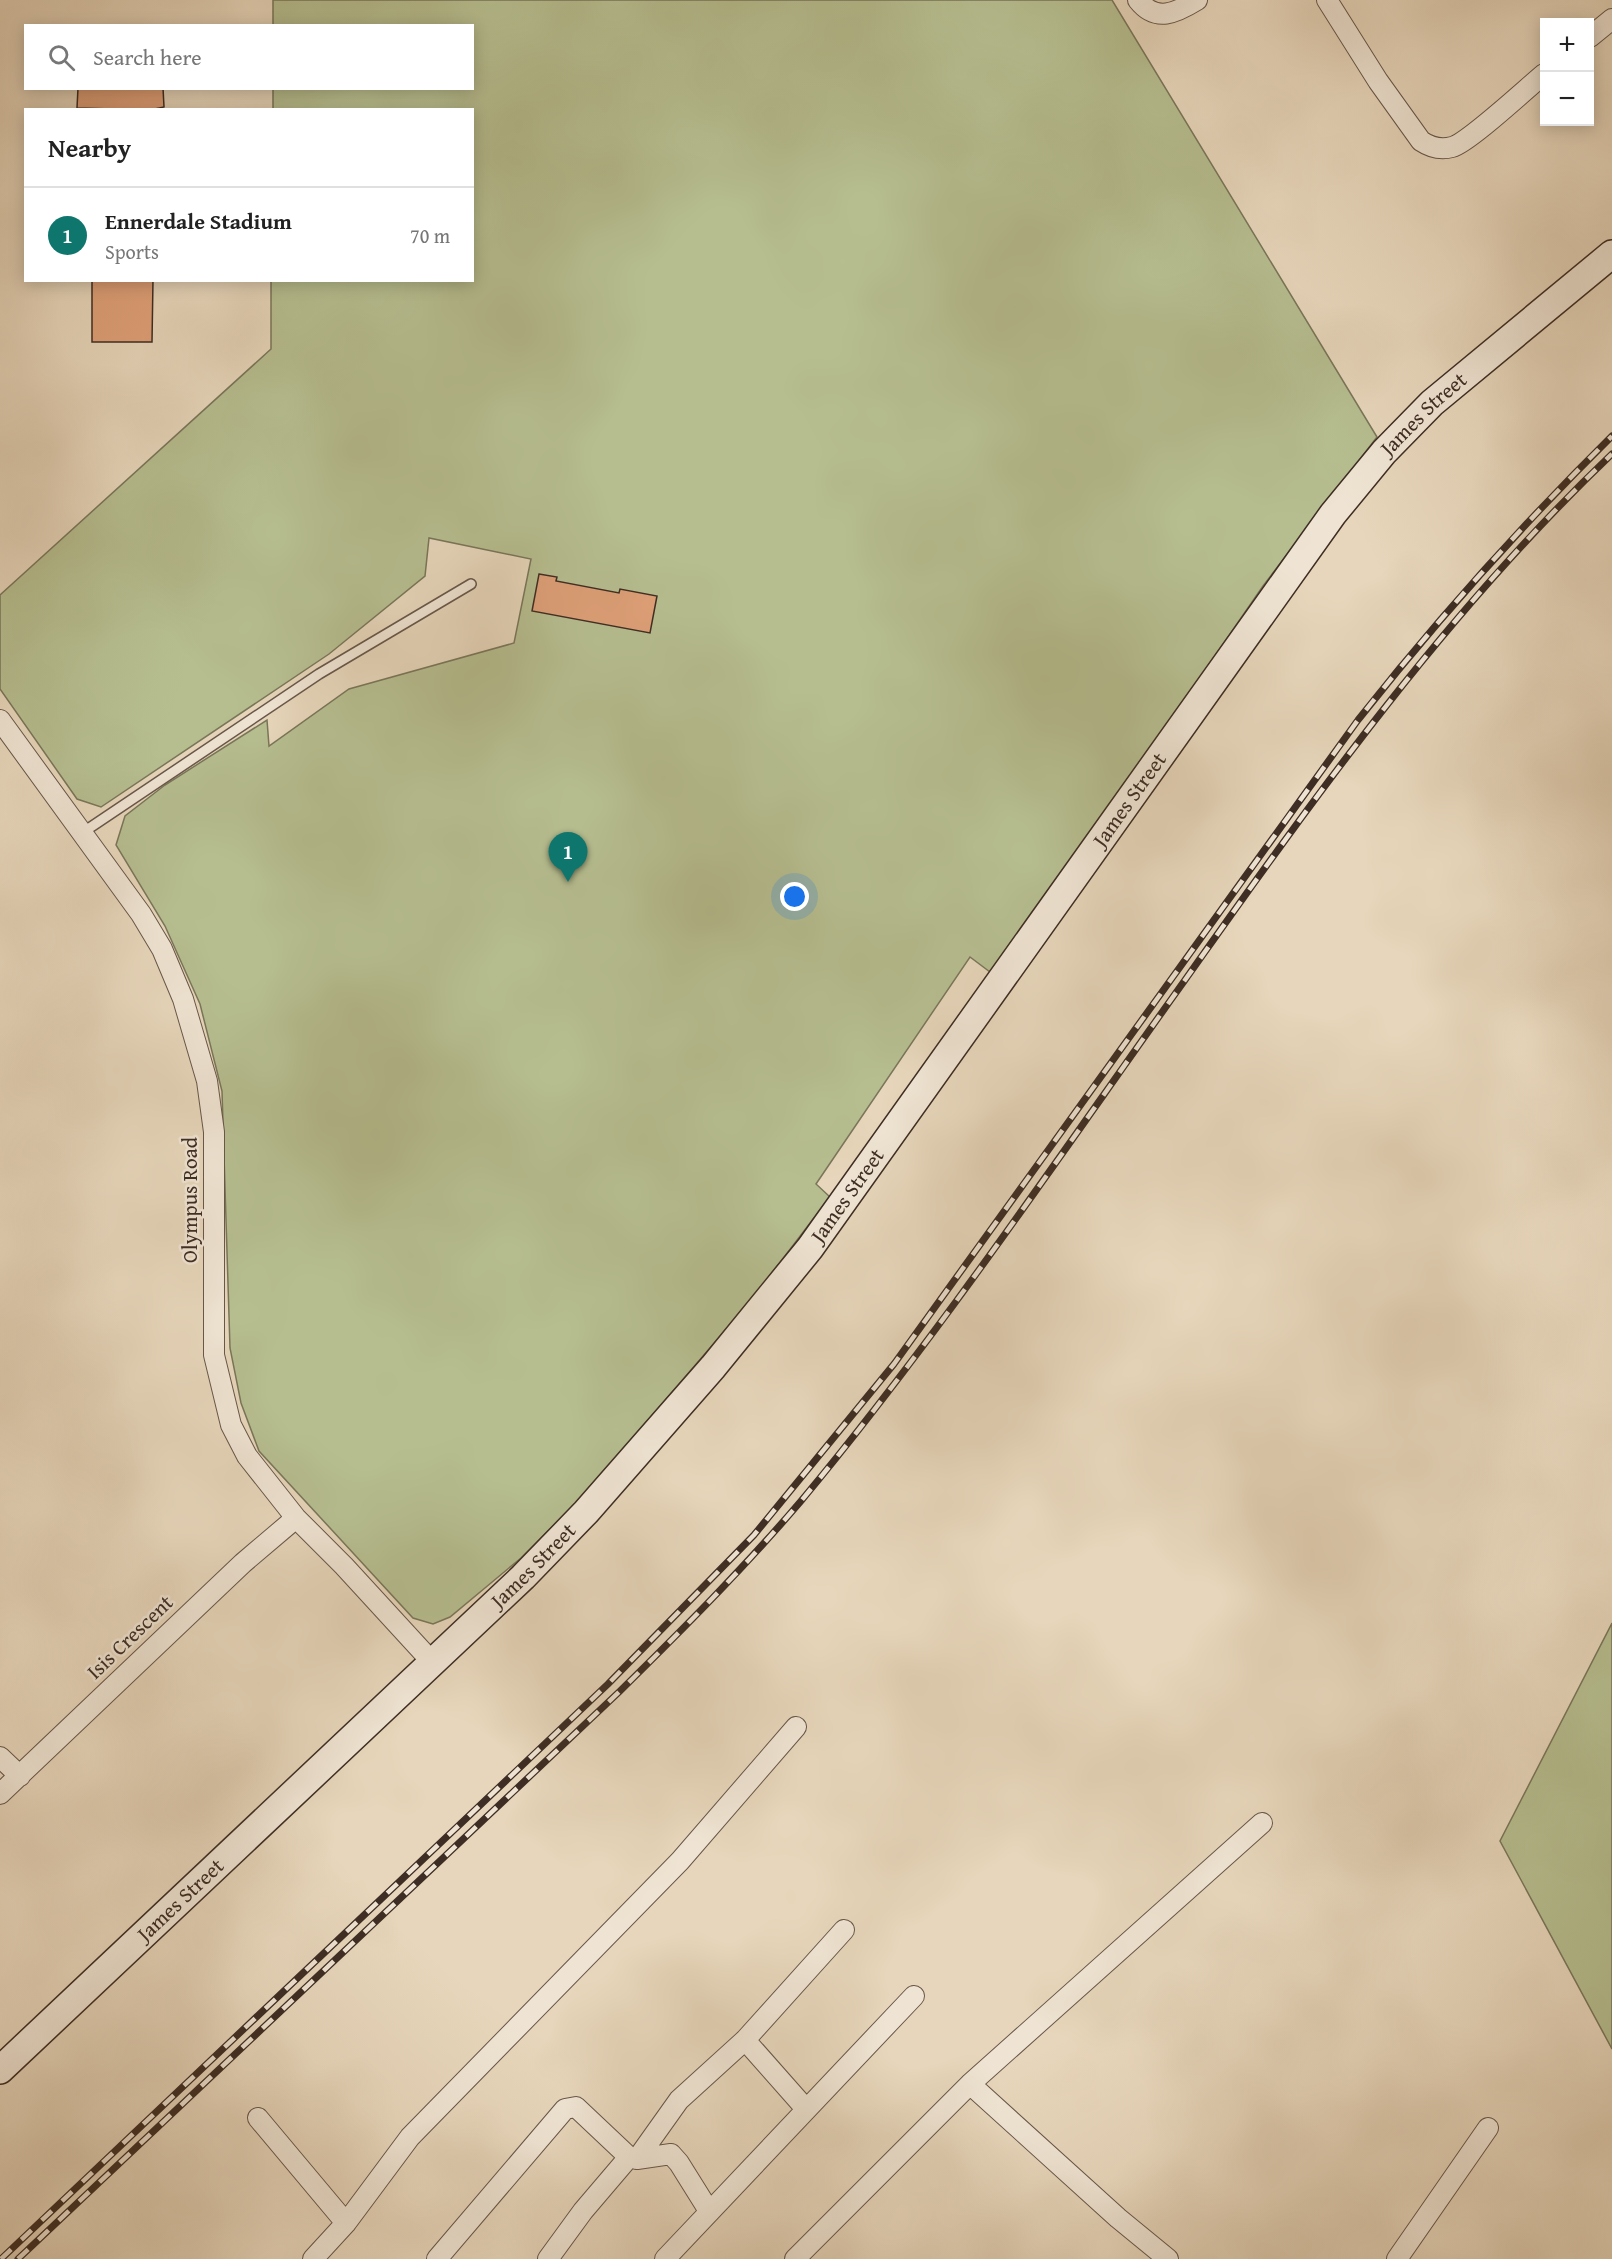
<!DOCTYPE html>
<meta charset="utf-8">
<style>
:root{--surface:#fff;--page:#f6f6f6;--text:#222;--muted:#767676;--line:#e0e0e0;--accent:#0f766e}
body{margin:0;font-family:"Gentium Book Plus",serif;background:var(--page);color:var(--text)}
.controls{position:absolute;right:18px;top:18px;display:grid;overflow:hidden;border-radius:0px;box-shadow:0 3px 15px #0003}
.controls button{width:54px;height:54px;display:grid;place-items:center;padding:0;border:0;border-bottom:2px solid var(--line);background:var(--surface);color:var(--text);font:30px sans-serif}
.you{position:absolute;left:795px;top:897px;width:21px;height:21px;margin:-15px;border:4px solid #fff;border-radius:50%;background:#1a73e8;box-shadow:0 0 0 9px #1a73e833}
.badge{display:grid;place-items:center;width:39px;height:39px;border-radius:50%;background:var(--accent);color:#fff;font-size:20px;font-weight:700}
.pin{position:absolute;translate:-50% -50px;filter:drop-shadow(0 2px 3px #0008)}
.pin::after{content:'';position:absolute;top:32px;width:21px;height:18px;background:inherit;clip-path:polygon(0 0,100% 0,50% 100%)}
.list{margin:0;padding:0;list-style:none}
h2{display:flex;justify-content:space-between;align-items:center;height:78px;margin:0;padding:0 24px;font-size:26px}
h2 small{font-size:20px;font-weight:400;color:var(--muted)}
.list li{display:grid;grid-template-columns:39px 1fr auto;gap:18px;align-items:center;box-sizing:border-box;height:96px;padding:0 24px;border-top:2px solid var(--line)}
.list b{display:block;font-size:22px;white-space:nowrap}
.list p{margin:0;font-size:20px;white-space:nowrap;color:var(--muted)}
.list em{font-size:20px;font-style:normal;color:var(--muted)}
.icon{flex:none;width:33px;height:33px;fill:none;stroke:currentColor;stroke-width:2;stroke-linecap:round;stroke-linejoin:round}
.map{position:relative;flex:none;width:1612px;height:2259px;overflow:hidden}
.search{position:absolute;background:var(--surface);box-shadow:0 3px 15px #0003;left:24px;top:24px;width:450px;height:66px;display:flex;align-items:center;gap:15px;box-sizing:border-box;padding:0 21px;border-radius:0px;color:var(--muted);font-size:22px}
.panel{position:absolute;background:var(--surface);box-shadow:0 3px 15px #0003;left:24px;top:108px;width:450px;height:174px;border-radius:0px}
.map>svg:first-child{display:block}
.green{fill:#b6be90;stroke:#7a765a;stroke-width:1.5}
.building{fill:#dea078;stroke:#3e2d24;stroke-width:1.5}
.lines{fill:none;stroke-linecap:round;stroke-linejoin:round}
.lane-casing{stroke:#68574a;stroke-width:12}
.street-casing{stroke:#68574a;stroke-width:22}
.secondary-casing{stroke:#3e2d24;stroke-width:30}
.lane{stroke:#efe4d3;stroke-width:9}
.street{stroke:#efe4d3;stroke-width:20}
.secondary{stroke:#efe4d3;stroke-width:27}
.rail-casing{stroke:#3e2d24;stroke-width:7}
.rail{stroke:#efe4d3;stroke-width:4.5;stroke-dasharray:14;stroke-linecap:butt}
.labels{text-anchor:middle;stroke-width:5;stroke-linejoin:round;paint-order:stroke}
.street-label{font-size:21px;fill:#3e2d24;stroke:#efe4d3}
</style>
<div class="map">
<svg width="1612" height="2259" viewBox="0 0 1612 2259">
<rect width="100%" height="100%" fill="#e7d6bb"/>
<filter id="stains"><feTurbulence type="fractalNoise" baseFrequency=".00333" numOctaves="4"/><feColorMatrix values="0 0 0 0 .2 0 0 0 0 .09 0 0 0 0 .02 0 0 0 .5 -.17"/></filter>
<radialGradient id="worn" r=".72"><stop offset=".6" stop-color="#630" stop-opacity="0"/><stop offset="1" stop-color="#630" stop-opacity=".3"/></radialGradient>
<path class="green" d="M273 0H1112L1377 437 1263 586 1122 791 990 972 970 957 816 1184 830 1197 752 1299 582 1497 521 1558 450 1617 433 1624 413 1618 259 1451 241 1403 230 1348 222 1091 200 1004 165 926 116 845 125 816 165 785 267 720 269 746 349 689 514 643 531 559 429 538 425 576 329 654 101 807 77 799 0 689V595L271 349V281L472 280V110L273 109V89L472 88V26L273 25Z
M1612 1623V2049L1500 1841Z"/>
<path class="building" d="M78 88H163L164 107 150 110 77 108Z
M92 280H153L152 342H92Z
M539 574 557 577 556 581 619 593 620 589 657 596 650 633 532 611Z"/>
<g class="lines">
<g class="lane-casing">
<path id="lane" d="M82 833 319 674 471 584"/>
</g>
<g class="street-casing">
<path id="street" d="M1138 0C1156 23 1176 13 1197 0
M1327 0 1378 81 1421 141C1430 147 1441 150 1452 147 1468 143 1527 88 1544 74
M1590 37 1612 19
M0 720 141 914 162 949 183 999 207 1081 214 1132V1355L231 1425 247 1456 296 1518 344 1566 433 1663
M0 1757 20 1776
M0 1794 243 1563 296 1518
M745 2040 806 2109
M970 2084 1118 2218 1168 2259
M258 2118 346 2223
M637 2159 679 2100 745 2040 844 1930
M313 2259 346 2223 410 2137 680 1861 796 1727
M437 2259 565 2109 576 2107 629 2157 637 2159 671 2154 679 2163 709 2211
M548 2259 583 2211 629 2157
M665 2259 914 1996
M795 2259 970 2084 1262 1823
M1397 2259 1488 2128"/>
</g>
<g class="secondary-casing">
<g id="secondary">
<path id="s1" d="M0 2070 523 1577 586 1512 713 1367 810 1248 1333 514 1384 452 1432 403 1612 254"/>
</g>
</g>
<use href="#lane" class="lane"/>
<use href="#street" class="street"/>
<use href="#secondary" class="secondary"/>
<g class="rail-casing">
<path id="rail" d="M1 2259 608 1684 754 1535 894 1364 1358 720C1437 620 1521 526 1612 436
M18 2259 619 1692C682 1630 744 1568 801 1501 939 1335 1060 1155 1185 980 1316 795 1447 611 1612 454"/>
</g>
<use href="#rail" class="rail"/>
</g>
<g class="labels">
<g class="street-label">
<text dy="7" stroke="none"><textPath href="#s1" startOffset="2192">James Street</textPath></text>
<text dy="7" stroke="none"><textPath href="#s1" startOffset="1706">James Street</textPath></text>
<text dy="7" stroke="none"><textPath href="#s1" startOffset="1220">James Street</textPath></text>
<text transform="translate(190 1200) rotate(-90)" y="7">Olympus Road</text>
<text dy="7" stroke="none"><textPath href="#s1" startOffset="734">James Street</textPath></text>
<text transform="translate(130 1637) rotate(-44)" y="7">Isis Crescent</text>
<text dy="7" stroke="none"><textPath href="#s1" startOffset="248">James Street</textPath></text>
</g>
</g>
<rect width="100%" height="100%" filter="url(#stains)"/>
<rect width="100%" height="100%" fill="url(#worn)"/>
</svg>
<div class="controls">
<button>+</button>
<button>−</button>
</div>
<div class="you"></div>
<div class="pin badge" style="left:568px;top:882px">1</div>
<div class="search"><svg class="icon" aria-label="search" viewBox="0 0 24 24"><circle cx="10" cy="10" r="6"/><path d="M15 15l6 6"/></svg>Search here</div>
<section class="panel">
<h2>Nearby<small></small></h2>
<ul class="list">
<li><span class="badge">1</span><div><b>Ennerdale Stadium</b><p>Sports</p></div><em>70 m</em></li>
</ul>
</section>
</div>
